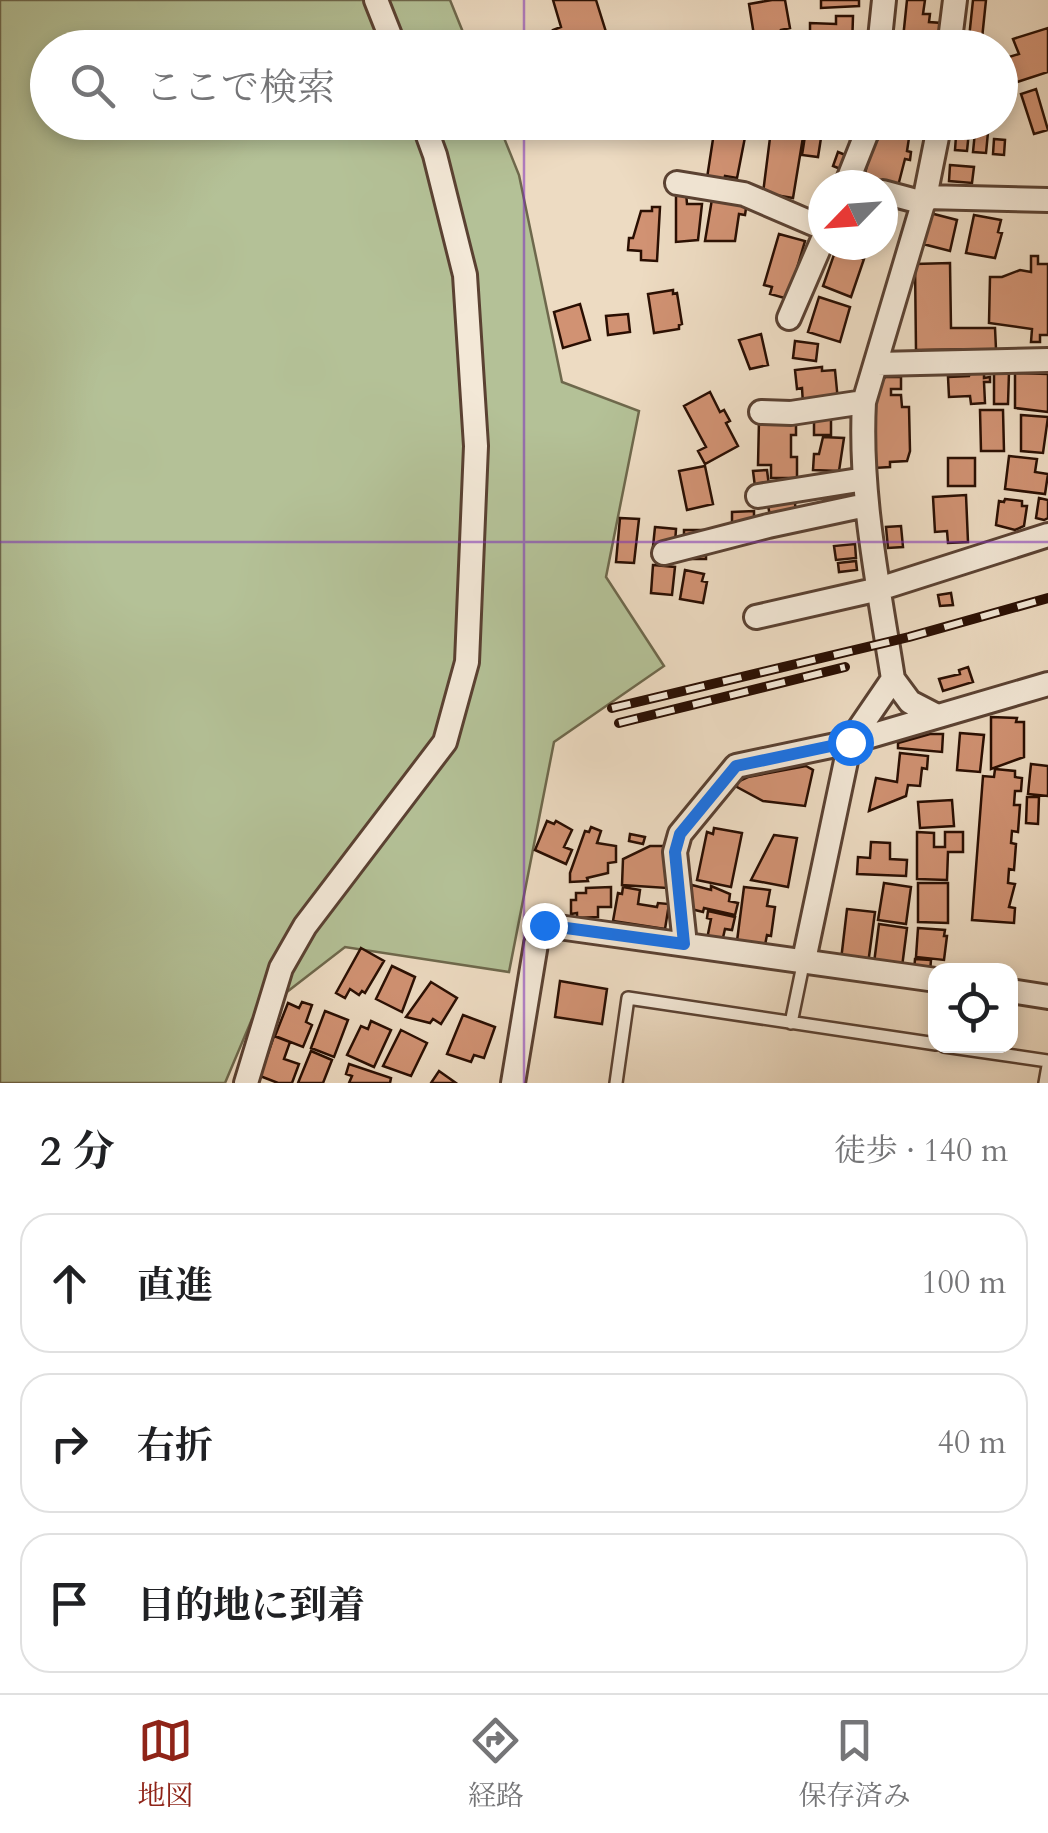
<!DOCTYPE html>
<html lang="ja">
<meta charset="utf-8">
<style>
:root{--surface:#fff;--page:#f6f6f6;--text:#202124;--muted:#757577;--line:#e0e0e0;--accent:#8f2418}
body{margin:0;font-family:Cardo,"Noto Serif JP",serif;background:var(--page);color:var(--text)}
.controls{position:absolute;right:30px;bottom:30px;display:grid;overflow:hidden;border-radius:20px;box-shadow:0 5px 15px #0003}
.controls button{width:90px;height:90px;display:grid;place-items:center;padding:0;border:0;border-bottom:2px solid var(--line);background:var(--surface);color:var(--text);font:50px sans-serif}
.compass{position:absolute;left:808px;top:170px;width:90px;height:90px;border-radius:50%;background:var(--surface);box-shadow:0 5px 15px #0003;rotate:245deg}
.stop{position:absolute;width:30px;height:30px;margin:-22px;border:8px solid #1a73e8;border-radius:50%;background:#fff}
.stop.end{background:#1a73e8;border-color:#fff;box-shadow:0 2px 10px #0008}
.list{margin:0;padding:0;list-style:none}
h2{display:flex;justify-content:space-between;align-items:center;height:130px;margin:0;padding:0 40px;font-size:42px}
h2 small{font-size:32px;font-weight:400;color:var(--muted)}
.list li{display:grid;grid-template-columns:65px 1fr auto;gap:30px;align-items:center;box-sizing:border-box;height:140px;margin:0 20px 20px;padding:0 20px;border:2px solid var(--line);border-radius:30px}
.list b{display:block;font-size:38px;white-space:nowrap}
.list em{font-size:32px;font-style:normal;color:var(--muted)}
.icon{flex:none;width:55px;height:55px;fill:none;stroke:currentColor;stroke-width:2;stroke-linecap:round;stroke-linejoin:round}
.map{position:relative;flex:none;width:1048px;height:1083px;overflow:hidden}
.search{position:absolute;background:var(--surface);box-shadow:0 5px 15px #0003;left:30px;right:30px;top:30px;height:110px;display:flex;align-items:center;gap:25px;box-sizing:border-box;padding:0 35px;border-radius:55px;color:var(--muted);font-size:38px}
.sheet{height:610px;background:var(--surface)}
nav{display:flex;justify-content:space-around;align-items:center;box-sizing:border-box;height:140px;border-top:2px solid var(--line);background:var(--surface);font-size:28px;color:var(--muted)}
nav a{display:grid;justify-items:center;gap:5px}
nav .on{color:var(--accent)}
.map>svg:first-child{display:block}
.green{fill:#b4c197;stroke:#6e684c;stroke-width:2.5}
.building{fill:#d19273;stroke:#290e02;stroke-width:2.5}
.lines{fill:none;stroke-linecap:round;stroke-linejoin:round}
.lane-casing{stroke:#5a4132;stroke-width:16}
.street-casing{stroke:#5a4132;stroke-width:28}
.lane{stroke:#f3e8d7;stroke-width:11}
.street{stroke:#f3e8d7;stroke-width:22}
.rail-casing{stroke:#290e02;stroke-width:10}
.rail{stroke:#f3e8d7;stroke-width:6;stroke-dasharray:19;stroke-linecap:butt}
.route{stroke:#1a73e8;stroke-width:12}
.grid{fill:none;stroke:#7b2cbf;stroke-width:2.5;stroke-opacity:0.55}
</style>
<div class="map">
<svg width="1048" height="1083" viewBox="0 0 1048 1083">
<rect width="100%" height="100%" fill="#eddbc2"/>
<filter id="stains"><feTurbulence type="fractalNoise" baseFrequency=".002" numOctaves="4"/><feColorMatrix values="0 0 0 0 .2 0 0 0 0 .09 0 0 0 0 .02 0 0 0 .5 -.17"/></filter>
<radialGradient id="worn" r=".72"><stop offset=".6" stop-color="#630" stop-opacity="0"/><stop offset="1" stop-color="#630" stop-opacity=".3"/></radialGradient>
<path class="green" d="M0 0H450L469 47 48 48V122L498 123 519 175 562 382 639 411 606 577 664 666 554 742 509 972 345 947 252 1019 225 1083H0Z"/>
<path class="building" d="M553 0H596L611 48H568L566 41 557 44 553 30 561 27Z
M772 0H785L790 28 781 30 783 41 772 42 773 48H756L749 4Z
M821 0H859V6L821 8Z
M907 0H925L923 14H930L929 22 942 23 941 36 931 32 929 48H902Z
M973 0H986L982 39 969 38Z
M836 16H853L852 48H810V23L836 24Z
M1048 28V72L1011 84 1002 59 1019 54 1013 39Z
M1036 89 1048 130 1034 134 1021 94Z
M712 122H748L737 178 725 176 724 181 707 178 715 126Z
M772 122 805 125 793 198 763 193Z
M822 122H852L850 139 820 135Z
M903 122H926V129L903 127Z
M957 122H970L967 151 955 150Z
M976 122H989L986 153 973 152Z
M881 131 909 138 907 151 911 152 910 160 905 159 898 186 864 178 873 138 878 139Z
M805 136 821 138 818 157 802 155Z
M994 139 1005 140 1004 155 993 154Z
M838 152 848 156 843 170 833 166Z
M950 165 974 167 972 183 949 181Z
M676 192H686L687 204H702L698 240 676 242Z
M712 199 747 202 745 215 739 214 735 241H705Z
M652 207H660L657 261 641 260V251L628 250 629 238H633L641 211H652Z
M930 213 957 220 950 251 923 244Z
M974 215 1001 220 998 232 1002 233 995 258 966 253Z
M779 234 805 241 788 299 770 294 772 287 764 285Z
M836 249 864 259 851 297 823 286Z
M1031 256H1038V264H1048V335H1040V342H1031L1032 329 989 323 990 277H1002L1020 270 1031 272Z
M950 263 951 328H995L996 349 916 350 915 264Z
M673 290V294L677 293 682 324 679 325V329L654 333 648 294Z
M819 297 850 307 840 342 808 332Z
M580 304 590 340 563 348 554 312Z
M628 314 630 332 608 335 606 316Z
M761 334 768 365 750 369 739 340Z
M795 341 818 344 816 361 793 358Z
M822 367V371L835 370 838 401 803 404 802 388 797 389 795 370Z
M970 372H984V378L990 377V382H984L985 403 971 404 970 396 949 397 948 377 969 376Z
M1009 372 1008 404H994V373Z
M1015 373 1048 374V412L1015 408Z
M886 377H901V389H891V395H901L902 407H909L910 451 907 461 890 462V467L874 468 872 398 879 381Z
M710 392 720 412 724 410 730 421 726 423 738 446 705 464 698 451 706 447 684 406Z
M980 410H1003L1004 451H981Z
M1021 415 1048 417 1043 453 1021 451Z
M831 416V435H814V417Z
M759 420 796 422V435H791V457H797V478H771V465H758Z
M823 437 844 438 839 471 813 470 814 454H819Z
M1009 456 1037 459 1035 472 1048 474 1045 494 1005 489Z
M948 458H975V486H948Z
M705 466 713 504 687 510 679 471Z
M767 470 769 486 755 487 753 471Z
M966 495 968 542 948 543 947 531 935 532 933 497Z
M794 496 797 519 771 522 768 505Z
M1039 498 1048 500V518L1044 520 1036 518Z
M1005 499 1022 501V506H1027L1024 526 1015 530 996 525 999 501 1004 502Z
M754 511V542H732V512Z
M620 518 639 519 634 563 616 562Z
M901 526 903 547 888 548 886 527Z
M655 527 676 529 674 558 652 556Z
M684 530H706V559H684Z
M855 544 856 558 836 560 834 546Z
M856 561 857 570 839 572 838 563Z
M653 565 675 567 672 595 651 593Z
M685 570 704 574 702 581 707 582 703 603 680 599Z
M951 593 953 605 940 606 938 595Z
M968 667 973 682 943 691 939 679 960 674 959 670Z
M991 717 1017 718 1016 722H1024V757L991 769Z
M960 733 984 735 980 772 957 770Z
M930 734H943L942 752 898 748V743Z
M900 753 928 756 927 769 922 768 920 786 908 785 906 796 869 811 876 778 897 782Z
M1031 764 1048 766V796L1028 794Z
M806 766 813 770 805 806 763 801 737 787V782L748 777Z
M995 769 1015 771V777L1022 778 1021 791H1015L1014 805H1020L1018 832 1012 831 1011 843 1016 844 1014 870 1009 869 1008 883 1015 884 1009 907 1015 908 1014 923 972 920 983 776 994 777Z
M1027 797H1039L1038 824 1026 823Z
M952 800 954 826 920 828 918 802Z
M547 821 554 824 556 821 572 830 564 847 572 850 566 864 535 850Z
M591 827 601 831 597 843 616 846V862L608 863V873L587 878 588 881 570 882V873L585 831 589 832Z
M714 828 742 833 731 887 697 880 707 832 713 834Z
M917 832 934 833V847H945V832H963V852H948L947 880 917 879Z
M630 834 645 837 643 844 629 841Z
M774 835 797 838 788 887 751 880Z
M871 842 890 843V859L907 860 906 876 857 874 858 857 870 858Z
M650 846H664L667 888 622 885 623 859Z
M884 883 911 887 906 924 878 920Z
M918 883H948V923L918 922Z
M692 885 711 890V886L730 894 729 901 738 903 735 915 704 908 703 912 687 908Z
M611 887V907H598V917L577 918V913L571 914V900H576V893H586V888Z
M623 887 640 890 638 904 657 907 658 903 669 904 665 929 613 921 618 893 622 894Z
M744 887 770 890 767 906 775 907 771 936 767 935 765 945 737 941Z
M847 909 875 912 868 964 841 960Z
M708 911 735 917 732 930 725 929 722 942 707 939 711 919 707 918Z
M879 924 907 928 902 967 874 963Z
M918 928 945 930 944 936H947L944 960 916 957Z
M361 948 384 961 365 993 362 991 359 995 350 989 345 998 336 993Z
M915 959 931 960 930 972 914 971Z
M392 966 415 977 402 1012 376 999Z
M560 981 607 989 602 1024 555 1017Z
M431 982 457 998 441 1024 433 1019 430 1023 406 1017Z
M302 1002 312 1005 306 1022 312 1025 303 1047 275 1036 288 1003 299 1008Z
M325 1011 348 1020 334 1057 311 1048Z
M463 1015 495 1027 484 1058 474 1055 471 1062 447 1054Z
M371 1021 391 1030 374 1067 347 1055 361 1026 368 1029Z
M401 1030 427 1043 411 1076 383 1066Z
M274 1036 290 1042 284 1059 299 1064 292 1083H278L260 1076Z
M311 1051 332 1060 323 1083H298Z
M349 1064 391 1078 390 1083H349L352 1076 346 1074Z
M439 1071 456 1083H431Z"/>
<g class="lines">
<g class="lane-casing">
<path id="lane" d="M791 1023 804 960
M944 1046 1048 1061
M616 1083 628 998 936 1044
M1045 1083 1048 1066"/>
</g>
<g class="street-casing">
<path id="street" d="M376 0 395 48
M879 48 884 0
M949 48 955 0
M677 183 744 194 823 228
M846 185 871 122
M883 192 924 203
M925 197 1048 200
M789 318 823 239
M877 364 1048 360
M761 412 791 413 864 402
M758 496 865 479
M664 553 768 526 866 505
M756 617 879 589 1048 535
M893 679 910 702 937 716
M685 944 675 852 680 834 736 766 850 742 1048 684
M804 960 850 742 893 679C879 588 859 495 864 402L925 197 940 122
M1010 991 1048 997
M246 1083 281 968 305 926 445 742 467 662 476 446 465 275 435 155 423 122
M513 1083 536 944 544 925 936 980"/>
</g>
<use href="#lane" class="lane"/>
<use href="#street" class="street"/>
<g class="rail-casing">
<path id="rail" d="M612 708 909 637 1048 598
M619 723 845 667"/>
</g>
<use href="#rail" class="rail"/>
</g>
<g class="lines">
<path class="route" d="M544 925 684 944 675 852 680 834 736 766 850 742"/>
</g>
<path class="grid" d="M524 0V48M524 122V1083M0 542H1048"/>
<rect width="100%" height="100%" filter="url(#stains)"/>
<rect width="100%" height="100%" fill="url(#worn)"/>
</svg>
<div class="controls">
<button><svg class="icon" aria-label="locate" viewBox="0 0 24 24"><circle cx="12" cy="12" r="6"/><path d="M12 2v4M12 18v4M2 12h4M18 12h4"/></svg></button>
</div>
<svg class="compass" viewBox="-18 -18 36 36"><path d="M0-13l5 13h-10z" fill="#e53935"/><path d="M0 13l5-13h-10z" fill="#757577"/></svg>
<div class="stop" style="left:850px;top:742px"></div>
<div class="stop end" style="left:544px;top:925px"></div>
<div class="search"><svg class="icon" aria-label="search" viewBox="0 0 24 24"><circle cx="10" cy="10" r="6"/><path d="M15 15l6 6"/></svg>ここで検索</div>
</div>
<section class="sheet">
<h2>2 分<small>徒歩 · 140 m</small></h2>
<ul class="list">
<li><svg class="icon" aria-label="ahead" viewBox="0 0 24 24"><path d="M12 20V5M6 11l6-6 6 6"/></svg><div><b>直進</b></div><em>100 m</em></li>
<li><svg class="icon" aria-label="right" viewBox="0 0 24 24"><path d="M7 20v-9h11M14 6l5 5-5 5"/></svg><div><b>右折</b></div><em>40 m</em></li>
<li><svg class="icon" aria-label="arrive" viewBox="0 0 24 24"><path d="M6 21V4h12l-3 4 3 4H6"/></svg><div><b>目的地に到着</b></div></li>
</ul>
</section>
<nav>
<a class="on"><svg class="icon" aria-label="map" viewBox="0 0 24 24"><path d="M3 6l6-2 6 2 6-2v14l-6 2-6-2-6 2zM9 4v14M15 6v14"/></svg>地図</a>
<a><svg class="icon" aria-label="directions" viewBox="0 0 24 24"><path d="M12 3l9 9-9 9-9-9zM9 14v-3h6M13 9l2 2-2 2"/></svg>経路</a>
<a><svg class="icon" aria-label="saved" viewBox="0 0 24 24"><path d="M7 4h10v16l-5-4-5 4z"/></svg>保存済み</a>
</nav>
